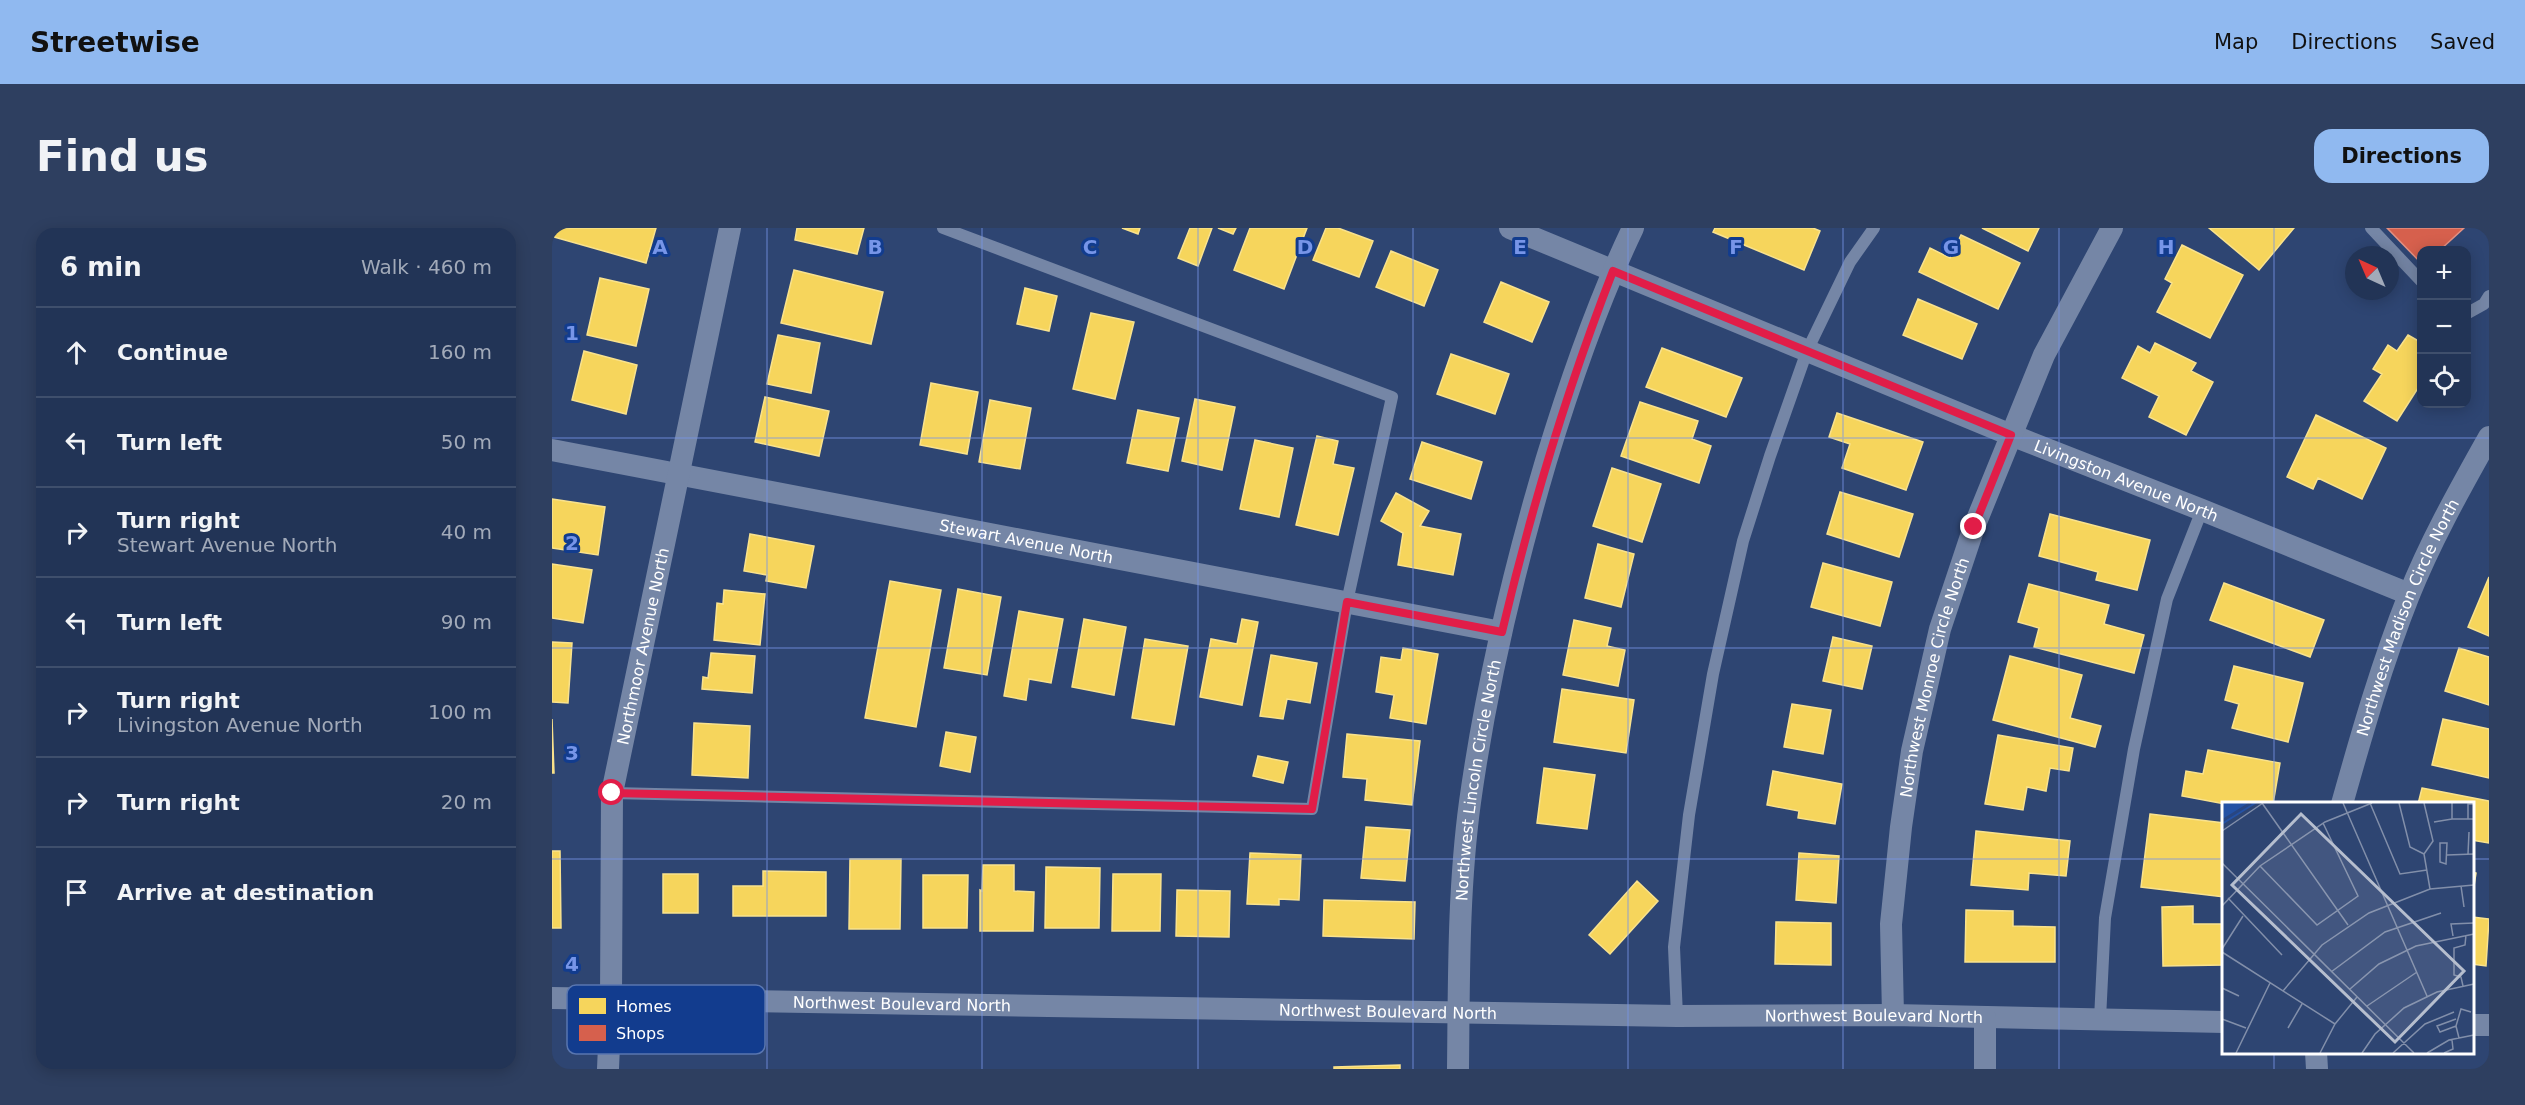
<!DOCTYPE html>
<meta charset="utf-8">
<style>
:root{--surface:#223456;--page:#2e3f60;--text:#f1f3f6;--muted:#a2aab9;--line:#3f4f6c;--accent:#90b9f0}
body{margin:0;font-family:"DejaVu Sans",sans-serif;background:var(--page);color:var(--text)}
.controls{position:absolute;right:18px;top:18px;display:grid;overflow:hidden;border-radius:12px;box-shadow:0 3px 15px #0003}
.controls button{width:54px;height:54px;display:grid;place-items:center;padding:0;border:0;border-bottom:2px solid var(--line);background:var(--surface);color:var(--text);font:30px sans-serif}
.compass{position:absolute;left:1793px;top:18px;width:54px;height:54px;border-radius:50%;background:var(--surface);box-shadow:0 3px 15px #0003;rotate:316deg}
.stop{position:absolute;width:18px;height:18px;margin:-14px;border:4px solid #e11d48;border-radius:50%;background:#fff}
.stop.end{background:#e11d48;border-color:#fff;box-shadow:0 2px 6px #0008}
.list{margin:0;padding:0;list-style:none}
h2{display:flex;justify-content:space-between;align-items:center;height:78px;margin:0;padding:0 24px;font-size:26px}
h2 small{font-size:20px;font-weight:400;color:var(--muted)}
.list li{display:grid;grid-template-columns:39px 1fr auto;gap:18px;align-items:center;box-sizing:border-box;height:90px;padding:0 24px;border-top:2px solid var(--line)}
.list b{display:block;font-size:22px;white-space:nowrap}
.list p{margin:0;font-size:20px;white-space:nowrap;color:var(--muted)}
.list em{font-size:20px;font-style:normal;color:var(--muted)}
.icon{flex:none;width:33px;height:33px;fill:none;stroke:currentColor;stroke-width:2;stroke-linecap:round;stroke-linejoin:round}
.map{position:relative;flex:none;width:1937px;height:841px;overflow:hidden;border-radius:18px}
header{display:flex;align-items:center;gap:36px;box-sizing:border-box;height:84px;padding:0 30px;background:var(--accent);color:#111}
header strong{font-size:28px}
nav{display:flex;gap:33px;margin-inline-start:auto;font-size:21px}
.intro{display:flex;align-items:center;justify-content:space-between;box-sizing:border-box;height:144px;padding:0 36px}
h1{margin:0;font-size:42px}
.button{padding:15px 27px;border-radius:18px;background:var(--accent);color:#111;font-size:21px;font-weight:700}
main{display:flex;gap:36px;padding:0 36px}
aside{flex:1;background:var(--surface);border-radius:18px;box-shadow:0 3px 15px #0003}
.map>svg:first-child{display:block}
.homes{fill:#f6d55c;stroke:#f9e28d;stroke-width:1.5}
.shops{fill:#d6604d;stroke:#e29082;stroke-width:1.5}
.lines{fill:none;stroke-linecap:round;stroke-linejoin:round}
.service{stroke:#7586a6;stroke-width:12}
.minor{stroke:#7586a6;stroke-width:22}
.route{stroke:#e11d48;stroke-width:8}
.grid{fill:none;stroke:#7795e8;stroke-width:1.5;stroke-opacity:0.55}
.labels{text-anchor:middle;stroke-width:6;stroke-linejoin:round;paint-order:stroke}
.street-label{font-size:16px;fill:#fff;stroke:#123c8e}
.inset-river{fill:none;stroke:#284682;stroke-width:3}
.inset-road{fill:none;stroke:#828faa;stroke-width:1.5}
.view{fill:#b6bece;fill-opacity:0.15;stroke:#b6bece;stroke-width:3}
.inset-edge{fill:none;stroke:#fff;stroke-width:3}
.key{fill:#123c8e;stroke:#5976b0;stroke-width:1.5}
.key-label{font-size:16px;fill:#fff}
.grid-label{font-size:20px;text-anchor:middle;font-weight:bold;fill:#7795e8;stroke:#123c8e;stroke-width:6;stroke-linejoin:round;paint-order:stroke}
</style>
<header>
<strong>Streetwise</strong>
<nav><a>Map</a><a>Directions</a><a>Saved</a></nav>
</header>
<div class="intro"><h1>Find us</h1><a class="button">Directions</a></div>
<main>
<aside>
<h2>6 min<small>Walk · 460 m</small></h2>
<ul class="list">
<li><svg class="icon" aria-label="ahead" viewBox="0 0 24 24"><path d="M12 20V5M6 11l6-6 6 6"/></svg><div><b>Continue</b></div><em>160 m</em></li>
<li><svg class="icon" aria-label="left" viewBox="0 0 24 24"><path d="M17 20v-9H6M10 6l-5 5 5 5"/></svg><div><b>Turn left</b></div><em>50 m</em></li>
<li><svg class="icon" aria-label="right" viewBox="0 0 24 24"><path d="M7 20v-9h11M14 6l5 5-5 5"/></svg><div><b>Turn right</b><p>Stewart Avenue North</p></div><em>40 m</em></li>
<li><svg class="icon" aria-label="left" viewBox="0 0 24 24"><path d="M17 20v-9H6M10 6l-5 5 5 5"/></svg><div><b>Turn left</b></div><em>90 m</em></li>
<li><svg class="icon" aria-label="right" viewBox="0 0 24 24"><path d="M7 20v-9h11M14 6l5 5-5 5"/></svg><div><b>Turn right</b><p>Livingston Avenue North</p></div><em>100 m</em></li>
<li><svg class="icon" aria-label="right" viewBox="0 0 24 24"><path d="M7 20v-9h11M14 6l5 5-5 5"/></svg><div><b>Turn right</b></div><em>20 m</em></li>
<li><svg class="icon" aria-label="arrive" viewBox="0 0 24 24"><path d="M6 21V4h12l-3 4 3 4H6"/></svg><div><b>Arrive at destination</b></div></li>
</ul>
</aside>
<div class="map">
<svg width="1937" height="841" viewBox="0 0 1937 841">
<rect width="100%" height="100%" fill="#2e4572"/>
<path class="homes" d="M5 0H104L94 35 2 9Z
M245 0H312L305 26 243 12Z
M570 0H588L586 6Z
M638 0H660L646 38 626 30Z
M666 0H684L681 6Z
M698 0H755L732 61 682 42Z
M774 0H786L821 13 807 49 761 32Z
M1163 0H1261L1268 3 1252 42 1161 4Z
M1430 0H1487L1476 23Z
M1657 0H1742L1707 42Z
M1409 7 1468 35 1446 81 1367 44 1378 20 1398 30Z
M1630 17 1691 47 1658 110 1605 84 1620 55 1613 51Z
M839 23 886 42 872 78 824 59Z
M242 42 331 64 319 116 229 95Z
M48 50 97 61 84 118 35 107Z
M949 54 997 74 980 114 932 94Z
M473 60 505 68 497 103 465 96Z
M1366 71 1425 96 1410 131 1351 107Z
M539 85 582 94 563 171 521 161Z
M226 107 268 115 259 165 215 156Z
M1856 107 1870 115V162L1866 160 1845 193 1812 173 1830 146 1821 141 1836 117 1845 123Z
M1603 115 1644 135 1639 143 1661 154 1634 207 1597 189 1607 168 1570 150 1586 118 1598 125Z
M1110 120 1190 150 1174 189 1094 159Z
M32 123 85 137 74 186 20 172Z
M899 126 957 146 943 186 885 166Z
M379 155 426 164 415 226 368 217Z
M213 169 277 183 267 228 203 214Z
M643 171 683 179 670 242 630 233Z
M438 172 479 180 468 241 427 234Z
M1088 174 1146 193 1140 211 1159 218 1147 255 1069 228Z
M586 182 627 190 616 243 575 235Z
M1285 185 1371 214 1354 262 1290 240 1298 216 1277 209Z
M1764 187 1834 220 1810 271 1766 250 1761 261 1735 249Z
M765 208 786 213 781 236 802 240 786 307 744 297Z
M703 212 741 220 727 289 688 281Z
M870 214 930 234 919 271 858 251Z
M1060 240 1109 256 1090 314 1041 298Z
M1288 264 1361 286 1347 329 1275 306Z
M844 265 877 283 868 298 909 306 901 347 846 337 851 305 829 293Z
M0 271 53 279 46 327 0 320Z
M1498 286 1598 312 1585 362 1544 352 1546 344 1487 328Z
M198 306 262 318 254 360 214 353 215 347 192 343Z
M1046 316 1082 326 1069 379 1033 370Z
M1271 335 1340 354 1328 398 1259 379Z
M0 336 40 342 31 395 0 390Z
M1937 349V408L1916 399Z
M338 353 389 362 364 499 313 490Z
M1672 355 1772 392 1758 429 1658 392Z
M1477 356 1557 377 1552 396 1592 407 1582 445 1482 419 1487 400 1466 394Z
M406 361 449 369 435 447 392 440Z
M172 362 213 366 208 417 162 412 165 375 171 376Z
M467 383 511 391 499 455 477 451 474 472 452 468Z
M532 391 574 399 562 467 520 459Z
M690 391 706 394 690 477 648 469 659 411 685 416Z
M1022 392 1059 400 1055 418 1073 422 1066 458 1011 447Z
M1281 409 1320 418 1310 461 1271 453Z
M593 411 636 418 622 497 580 490Z
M0 414 20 415 16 475 0 474Z
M851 420 886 426 874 496 838 490 842 467 824 464 829 429 849 432Z
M1907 420 1937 429V477L1893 463Z
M159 425 203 428 200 465 150 461 151 449 156 450Z
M719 427 765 435 758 475 735 471 731 491 708 488Z
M1458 428 1530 447 1518 490 1549 498 1543 519 1441 492Z
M1682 438 1751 455 1736 514 1680 500 1687 476 1673 472Z
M1010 461 1082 472 1074 525 1002 514Z
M1240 476 1279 482 1271 526 1232 519Z
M0 491 2 545H0Z
M1891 491 1937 501V550L1880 537Z
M142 495 198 498 196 550 140 547Z
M394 504 424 509 418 544 388 538Z
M795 506 868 513 860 577 813 572 815 551 791 549Z
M1446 507 1521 520 1517 543 1498 540 1494 563 1475 559 1471 582 1433 576Z
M1656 522 1728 535 1721 576H1673L1630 568 1634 543 1651 546Z
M706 528 736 534 731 555 701 548Z
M992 540 1043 547 1035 601 985 595Z
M1221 543 1290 556 1283 596 1246 590 1247 583 1215 577Z
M1870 560 1937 573V615L1920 612V576H1866Z
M1598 586 1672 595V669L1589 659Z
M814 599 858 602 853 653 809 650Z
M1424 603 1518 613 1514 648 1477 645 1476 662 1419 657Z
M0 623H8L9 700H0Z
M698 625 749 627 747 672 727 671V677L695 676Z
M1247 625 1287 628 1284 675 1244 672Z
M298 631H349L348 701H297Z
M431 637H462V663L482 664 481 703H428V662L430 663Z
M494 639 548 640 547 700H493Z
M211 643 274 644V688H181V658H211Z
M1920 644 1924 645 1920 671Z
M111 646H146V685H111Z
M561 646H609L608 703H560Z
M371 647H416L415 700H371Z
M1085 653 1106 673 1058 726 1037 707Z
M625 662 678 663 677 709 624 708Z
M772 672 863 674 862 711 771 708Z
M1641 678V696H1672V737L1611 738 1610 679Z
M1414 682 1461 683V698L1503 699V734H1413Z
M1920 689 1937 691 1934 738 1920 736Z
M1224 694 1279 695V737L1223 736Z
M848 837V841H782V839Z"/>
<path class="shops" d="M1835 0H1912L1888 22H1870V36Z"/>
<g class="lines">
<path class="service" d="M1819 0 1870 54
M1914 86 1932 76 1937 68
M60 565 760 581 795 374 840 169 391 0
M1125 788 1122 719 1137 587 1161 446 1191 313 1218 228 1255 123 1298 34 1322 0
M1548 791 1553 690 1582 521 1615 371 1650 282"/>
<g class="minor">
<path id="s1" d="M958 0 1459 207 1650 282 1857 366"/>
<path id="s2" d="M0 222 949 404"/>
<path id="s3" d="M1790 576C1810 505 1830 435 1857 367 1879 312 1908 261 1937 209"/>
<path id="s4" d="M0 770 1125 788 1341 787 1672 794"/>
<path id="s5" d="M1341 787 1339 696 1349 599 1360 523 1388 401 1422 299 1492 127 1560 0"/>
<path d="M1920 797H1937"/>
<path d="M1764 824 1765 841"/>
<path id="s6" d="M56 841 59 770 60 565 178 0"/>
<path id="s7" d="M906 841C907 752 906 662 918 574 934 459 961 345 994 233 1018 154 1045 75 1081 0"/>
<path d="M1433 841V789"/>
</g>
</g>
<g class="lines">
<path class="route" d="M60 565 760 581 795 374 950 404C979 281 1015 161 1061 43L1459 207 1422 299"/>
</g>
<path class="grid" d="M215 0V841M430 0V841M646 0V841M861 0V841M1076 0V841M1291 0V841M1507 0V841M1722 0V576M0 210H1937M0 420H1937M0 631H1672M1920 631H1937M1722 824V841"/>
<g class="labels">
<g class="street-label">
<text dy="6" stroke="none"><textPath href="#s1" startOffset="666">Livingston Avenue North</textPath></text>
<text dy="6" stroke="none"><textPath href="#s2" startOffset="483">Stewart Avenue North</textPath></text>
<text dy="6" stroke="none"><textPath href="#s3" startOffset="198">Northwest Madison Circle North</textPath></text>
<text dy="6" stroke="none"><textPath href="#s6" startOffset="426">Northmoor Avenue North</textPath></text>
<text dy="6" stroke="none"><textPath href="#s5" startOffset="342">Northwest Monroe Circle North</textPath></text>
<text dy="6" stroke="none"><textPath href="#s7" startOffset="290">Northwest Lincoln Circle North</textPath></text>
<text dy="6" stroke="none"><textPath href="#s4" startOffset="350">Northwest Boulevard North</textPath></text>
<text dy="6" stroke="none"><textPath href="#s4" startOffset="836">Northwest Boulevard North</textPath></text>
<text dy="6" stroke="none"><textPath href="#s4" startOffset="1322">Northwest Boulevard North</textPath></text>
</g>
</g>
<g transform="translate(1670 574)">
<rect width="252" height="252" fill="#2e4572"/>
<path d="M0 1H35L0 23Z" fill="#2452a5"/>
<path class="inset-river" d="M0 19 29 1"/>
<path class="inset-road" d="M40 1 126 123M121 1 205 194M148 1 178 72 205 68M177 1 188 45 202 52M230 1V17H252M246 17V2H252M212 20 230 17M0 29 41 1M218 41H225L224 62 218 60ZM202 52 211 39 202 1M202 52 208 87M246 52 247 30M225 53 252 52M0 61 192 251M38 64 95 123 136 94 101 21M239 84 242 105M6 96 60 153M0 104 38 64 103 20 150 1M231 134 229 122 252 121M0 147 21 114M0 150 113 222M109 170 163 130 219 111M241 184 239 175 232 173V146L243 143 244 133M0 186 17 194M128 187 157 162 194 144 252 132M61 189 100 143 147 111 208 87 252 83M145 204 195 170M0 217 24 226M234 217 215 224 218 230 234 224 237 236M234 224 239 207 249 210M66 226 80 202M14 251 48 181M98 251 113 222 135 195M140 251 153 232 182 206 215 190 252 182M171 251 203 222 232 210M205 251 227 238 252 233M222 251 231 247 230 238"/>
<path class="view" d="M79 12 242 169 173 240 10 83Z"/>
<rect width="252" height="252" class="inset-edge"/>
</g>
<rect x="15" y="757" width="198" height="69" rx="9" class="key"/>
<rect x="27" y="770" width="27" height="16" fill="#f6d55c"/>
<rect x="27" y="797" width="27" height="16" fill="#d6604d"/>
<g class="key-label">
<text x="64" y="784">Homes</text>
<text x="64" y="811">Shops</text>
</g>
<g class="grid-label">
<text x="108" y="26">A</text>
<text x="323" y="26">B</text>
<text x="538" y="26">C</text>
<text x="753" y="26">D</text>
<text x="968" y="26">E</text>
<text x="1184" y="26">F</text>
<text x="1399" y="26">G</text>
<text x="1614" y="26">H</text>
<text x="20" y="112">1</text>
<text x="20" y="322">2</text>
<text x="20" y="532">3</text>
<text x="20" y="743">4</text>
</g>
</svg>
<div class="controls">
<button>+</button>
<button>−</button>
<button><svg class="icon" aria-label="locate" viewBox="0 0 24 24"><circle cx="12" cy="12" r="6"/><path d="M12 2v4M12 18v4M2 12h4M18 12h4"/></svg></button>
</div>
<svg class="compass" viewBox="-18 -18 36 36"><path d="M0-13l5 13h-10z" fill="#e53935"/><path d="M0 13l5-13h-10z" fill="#a2aab9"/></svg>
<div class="stop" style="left:60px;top:565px"></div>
<div class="stop end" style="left:1422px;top:299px"></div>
</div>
</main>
